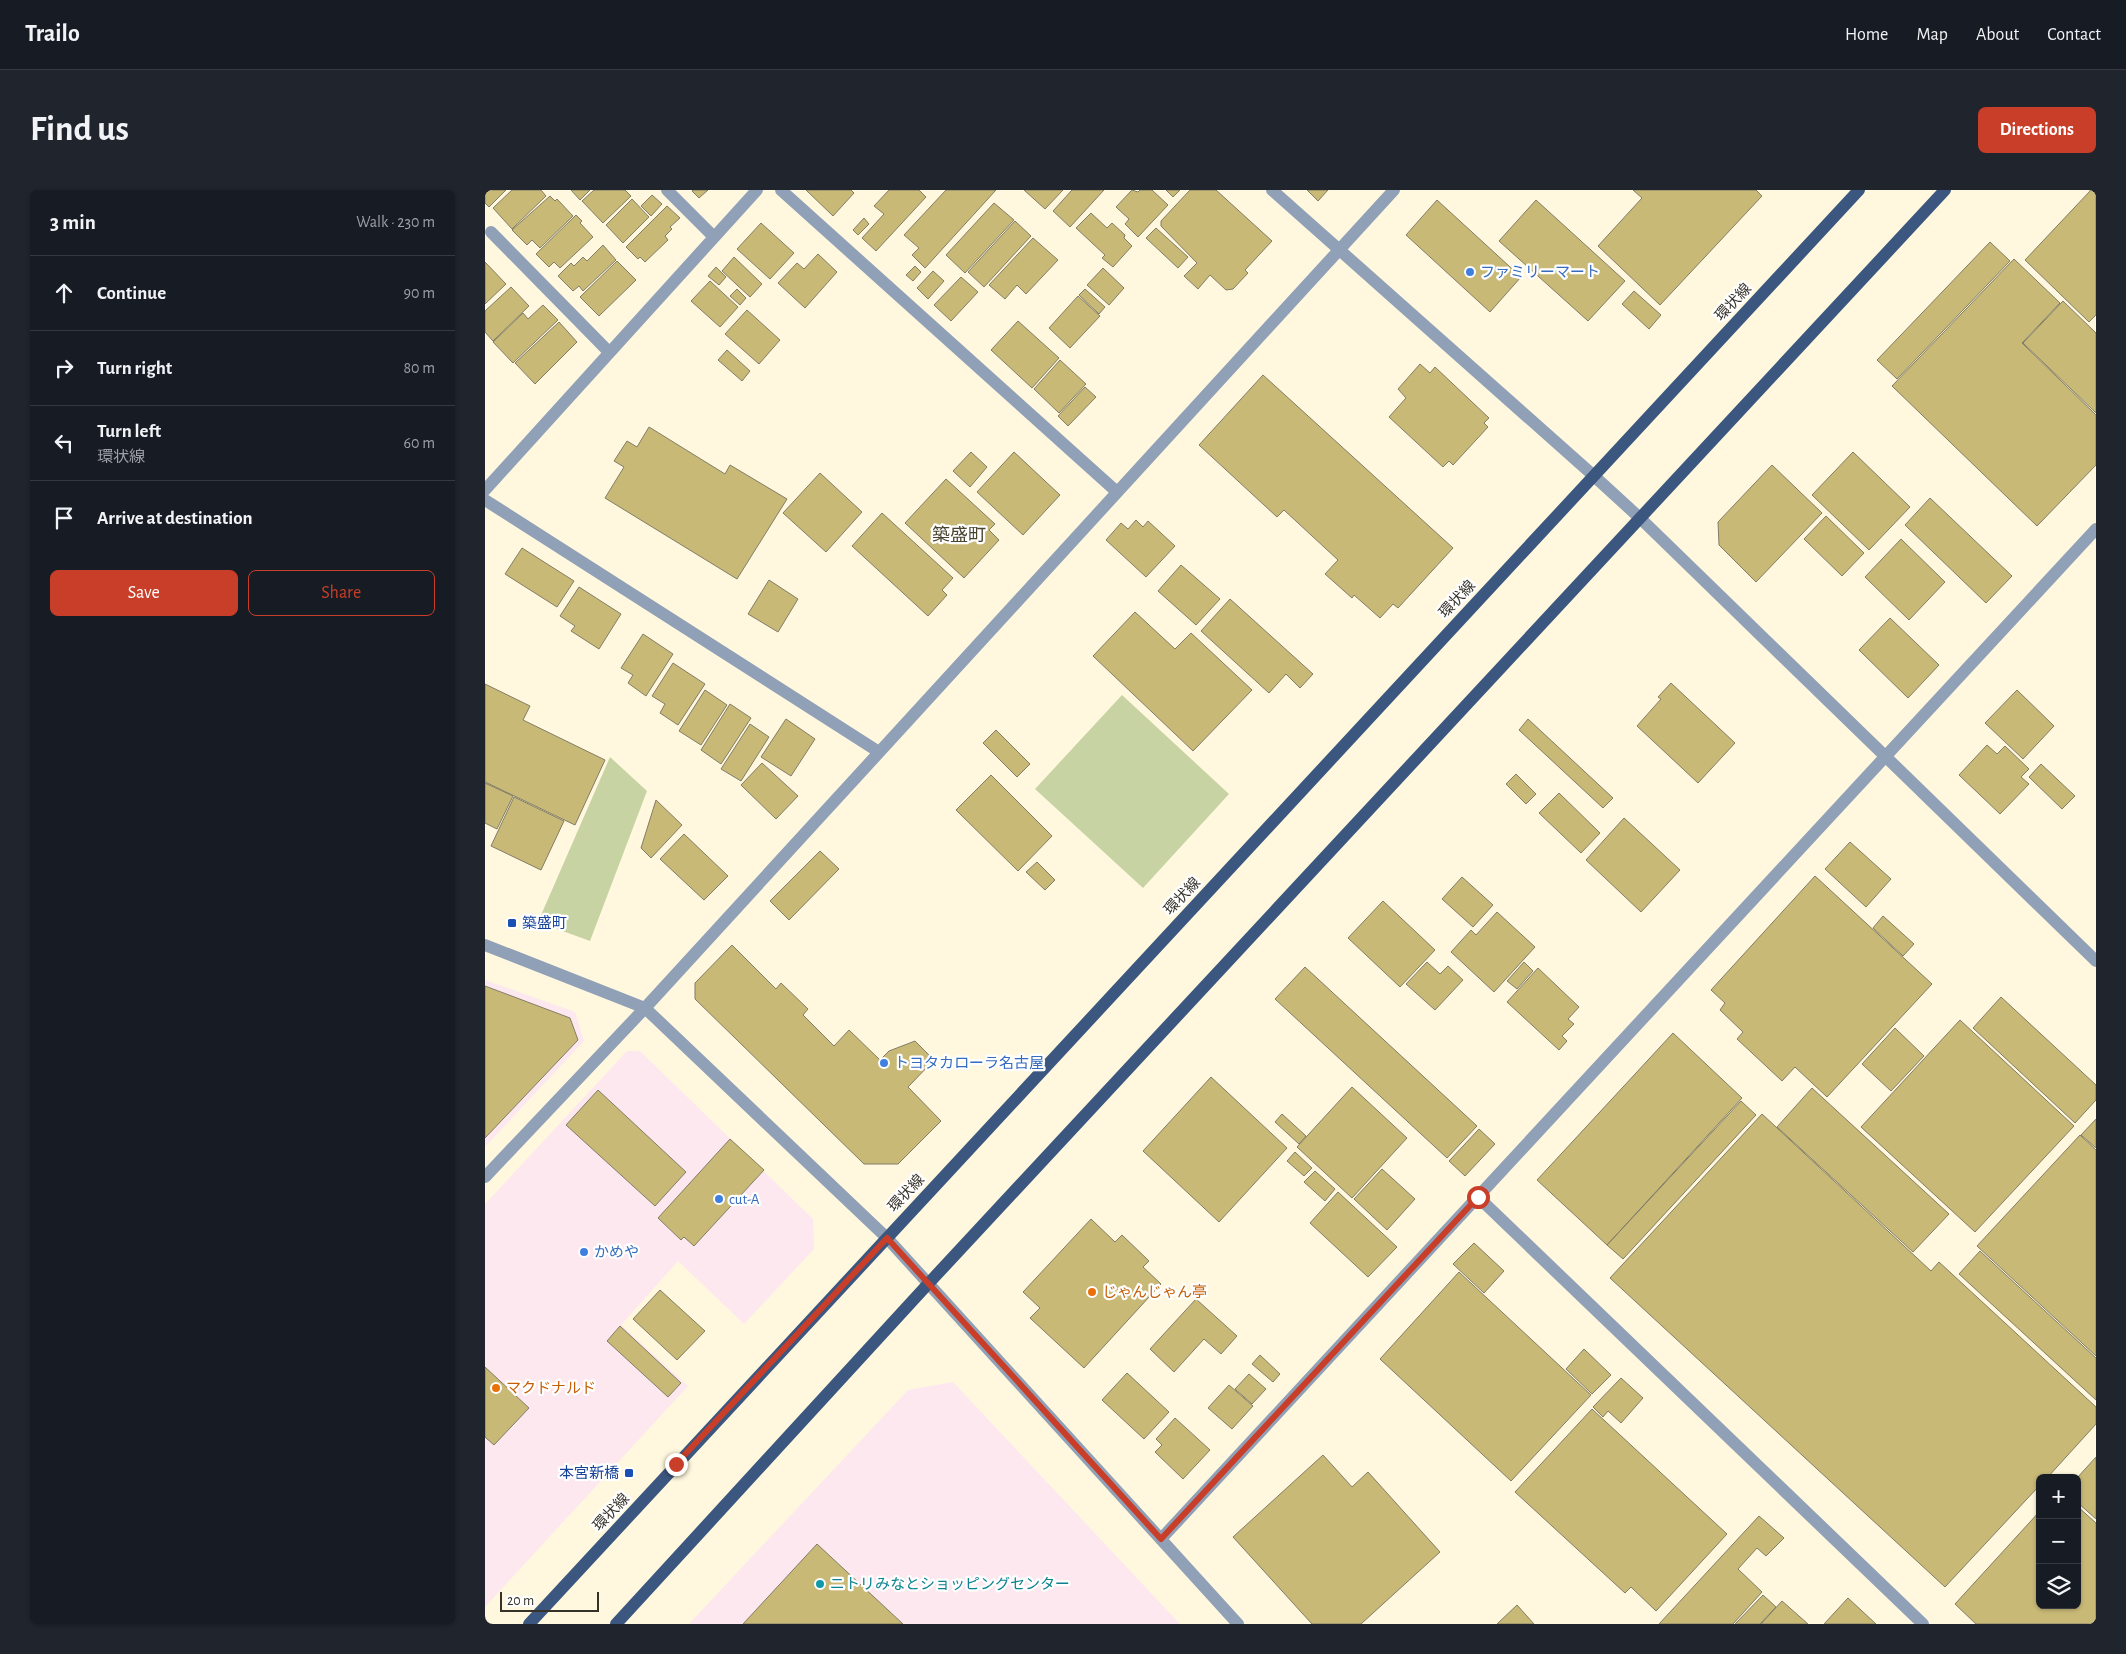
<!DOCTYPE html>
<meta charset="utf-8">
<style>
:root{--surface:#171b24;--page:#20242c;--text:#f1f3f6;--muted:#9ea1a6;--line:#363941;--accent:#c93e28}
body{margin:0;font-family:"Alegreya Sans","Noto Sans JP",sans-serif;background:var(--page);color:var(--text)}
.controls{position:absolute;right:15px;bottom:15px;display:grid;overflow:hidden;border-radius:8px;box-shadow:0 1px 4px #0004}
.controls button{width:45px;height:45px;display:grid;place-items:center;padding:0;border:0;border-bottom:1px solid var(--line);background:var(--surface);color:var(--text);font:25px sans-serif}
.scale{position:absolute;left:15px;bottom:12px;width:99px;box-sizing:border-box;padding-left:5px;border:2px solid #353229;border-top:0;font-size:14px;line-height:18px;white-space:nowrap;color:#353229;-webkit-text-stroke:4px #fff;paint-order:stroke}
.stop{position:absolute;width:15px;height:15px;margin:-11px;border:4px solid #c93e28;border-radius:50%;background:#fff}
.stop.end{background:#c93e28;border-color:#fff;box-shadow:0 1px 5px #0008}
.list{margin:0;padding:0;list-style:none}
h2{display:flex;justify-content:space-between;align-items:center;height:65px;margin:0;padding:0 20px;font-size:21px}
h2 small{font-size:16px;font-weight:400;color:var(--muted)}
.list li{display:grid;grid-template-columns:32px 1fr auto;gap:15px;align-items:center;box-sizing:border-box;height:75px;padding:0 20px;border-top:1px solid var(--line)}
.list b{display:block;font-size:19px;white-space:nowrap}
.list p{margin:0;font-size:16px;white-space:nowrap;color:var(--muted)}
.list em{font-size:16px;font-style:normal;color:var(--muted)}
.actions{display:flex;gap:10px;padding:15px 20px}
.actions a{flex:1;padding:11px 0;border:1px solid var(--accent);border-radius:8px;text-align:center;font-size:18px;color:var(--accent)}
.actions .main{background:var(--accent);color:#fff}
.icon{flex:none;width:28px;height:28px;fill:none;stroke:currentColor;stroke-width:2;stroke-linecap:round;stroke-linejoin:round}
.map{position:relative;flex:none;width:1611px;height:1434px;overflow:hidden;border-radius:8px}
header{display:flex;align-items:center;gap:30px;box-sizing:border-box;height:70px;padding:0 25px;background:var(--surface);border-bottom:1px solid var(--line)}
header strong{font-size:24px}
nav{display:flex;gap:28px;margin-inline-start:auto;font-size:18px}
.intro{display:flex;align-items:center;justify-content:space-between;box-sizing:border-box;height:120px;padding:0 30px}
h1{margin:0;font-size:35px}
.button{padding:12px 22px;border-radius:8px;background:var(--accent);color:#fff;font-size:18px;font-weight:700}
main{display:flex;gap:30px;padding:0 30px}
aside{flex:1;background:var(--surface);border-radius:8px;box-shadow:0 1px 4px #0004}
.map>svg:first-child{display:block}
.commercial{fill:#fce8ee}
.green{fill:#c8d3a3}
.building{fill:#c9b977;stroke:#827d66}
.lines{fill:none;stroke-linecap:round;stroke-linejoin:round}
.service{stroke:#90a0b7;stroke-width:12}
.minor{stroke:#90a0b7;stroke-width:12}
.tertiary{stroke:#90a0b7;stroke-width:12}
.primary{stroke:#3c577f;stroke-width:12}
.route{stroke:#c93e28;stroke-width:6}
.shop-dot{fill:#3f7fe0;stroke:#fff;stroke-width:2}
.transit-dot{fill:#1a4fb4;stroke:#fff;stroke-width:2}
.food-dot{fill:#e8710a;stroke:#fff;stroke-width:2}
.culture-dot{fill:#0f9aa8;stroke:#fff;stroke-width:2}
.labels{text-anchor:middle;stroke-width:4.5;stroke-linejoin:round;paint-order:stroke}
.shop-label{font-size:15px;fill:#366cbe;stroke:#fff;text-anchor:start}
.street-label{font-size:15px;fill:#353229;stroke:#fff}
.transit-label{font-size:15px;fill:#164399;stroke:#fff;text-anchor:start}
.food-label{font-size:15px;fill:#c56008;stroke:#fff;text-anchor:start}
.culture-label{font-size:15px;fill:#0d838f;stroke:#fff;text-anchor:start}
.quarter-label{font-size:18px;fill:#49442f;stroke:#fff}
</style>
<header>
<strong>Trailo</strong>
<nav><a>Home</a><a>Map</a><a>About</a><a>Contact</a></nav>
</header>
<div class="intro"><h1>Find us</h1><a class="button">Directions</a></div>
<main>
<aside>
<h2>3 min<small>Walk · 230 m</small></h2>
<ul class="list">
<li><svg class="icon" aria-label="ahead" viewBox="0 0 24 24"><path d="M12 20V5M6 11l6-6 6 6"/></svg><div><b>Continue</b></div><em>90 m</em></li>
<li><svg class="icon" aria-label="right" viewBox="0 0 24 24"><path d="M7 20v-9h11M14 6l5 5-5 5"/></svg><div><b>Turn right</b></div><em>80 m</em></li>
<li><svg class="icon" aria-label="left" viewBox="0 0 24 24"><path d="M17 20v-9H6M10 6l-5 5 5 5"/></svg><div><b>Turn left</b><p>環状線</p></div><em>60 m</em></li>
<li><svg class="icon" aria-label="arrive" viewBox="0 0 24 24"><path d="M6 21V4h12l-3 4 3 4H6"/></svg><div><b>Arrive at destination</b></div></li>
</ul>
<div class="actions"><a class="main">Save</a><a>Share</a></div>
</aside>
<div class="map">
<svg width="1611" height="1434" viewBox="0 0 1611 1434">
<rect width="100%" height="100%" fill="#fff8de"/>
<path class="commercial" d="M0 790 90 822 99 851 0 957Z
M142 861H155L328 1029 329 1059 259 1134 193 1071 136 1135 203 1196 0 1417V1014Z
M468 1192 695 1434H204L423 1200Z"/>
<path class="green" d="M637 505 744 604 658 698 550 599Z
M125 567 162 601 105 751 53 732Z"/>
<path class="building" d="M0 0H21L4 17 0 13Z
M27 0H56L61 6 27 39 8 18Z
M86 0H105L95 10Z
M109 0H140L146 6 118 33 97 11Z
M208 0H223L214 8 207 1Z
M321 0H366L369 3 348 26Z
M404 0H434L441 7 391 61 377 48 399 24 389 16Z
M461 0H511L440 78 427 65 434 58 419 45Z
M539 0H578L560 19Z
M587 0H619L585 37 568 21Z
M647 0 653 2 655 0H667L683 15 653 47 640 34 644 29 631 17Z
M681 0H695L688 7Z
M705 0H731L787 51 760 80 763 83 748 99 741 100 725 85 713 99 699 86 712 73 676 36V31Z
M822 0H843L833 11Z
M1148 0H1271L1277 6 1175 115 1113 56 1157 8Z
M1606 0H1611V125L1604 132 1540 70Z
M167 5 177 14 166 26 156 16Z
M65 6 70 11 72 9 88 26 55 58 47 50 42 55 27 40Z
M147 9 164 27 138 53 121 35Z
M952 10 1036 87 1005 122 921 45Z
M1051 10 1140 91 1103 131 1014 51Z
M509 13 529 30 480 83 461 65Z
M182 16 195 28 185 37 187 39 180 46 183 50 160 72 155 67 153 69 141 57Z
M606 23 622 38 627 33 640 45 639 48 647 56 628 77 617 68 620 65 591 38Z
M91 25 97 31 95 33 108 47 75 78 69 72 64 77 51 64Z
M379 28 384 34 373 45 368 40Z
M530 31 546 46 499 97 483 82Z
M276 33 309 63 285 89 252 59Z
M671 38 703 67 693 78 661 48Z
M548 48 573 70 541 104 532 95 520 109 504 95Z
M1505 52 1525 71 1412 189 1392 170Z
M118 55 131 70 98 101 94 96 88 101 73 86 86 73 89 76 98 67 102 71Z
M333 64 352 82 320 118 293 93 312 73 319 79Z
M249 67 277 94 265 107 237 81Z
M1529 69 1575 113 1537 153 1611 225V275L1552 336 1407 196Z
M132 71 151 90 114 126 95 107Z
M0 72 21 94 0 114Z
M430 76 436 82 428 91 421 85Z
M231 77 241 87 234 95 223 86Z
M618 78 639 98 624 115 602 95Z
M448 81 459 91 443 109 432 98Z
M476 87 493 102 466 131 449 115Z
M225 91 253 117 235 137 206 111Z
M26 97 44 116 8 151 0 142V121Z
M252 99 261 108 255 115 245 106Z
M600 99 620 117 614 124 594 105Z
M1149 101 1176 125 1164 139 1137 114Z
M593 106 615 126 585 158 564 138Z
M1578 111 1611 143V223L1538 153Z
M58 115 73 130 28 173 8 152 38 123 43 129Z
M262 120 295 150 274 174 240 144Z
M533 131 574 168 547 198 506 160Z
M74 132 92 152 50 194 30 173Z
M242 160 265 181 257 191 233 170Z
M575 170 601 194 574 223 549 199Z
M935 174 945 183 950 177 1004 228 999 233 1003 237 968 275 964 271 958 277 904 227 921 208 913 199Z
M778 185 968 358 913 418 908 414 895 428 869 405 867 408 840 384 853 370 799 320 792 327 714 255Z
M600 197 611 207 583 236 573 226Z
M164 237 240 284 245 275 302 309 252 389 120 308 139 277 129 271 142 251 152 257Z
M486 262 502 277 485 297 468 281Z
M529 262 575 305 538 345 492 302Z
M1368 262 1425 317 1384 360 1327 305Z
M1287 275 1337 323 1271 392 1234 355 1233 332Z
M335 283 377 322 341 362 298 323Z
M461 289 510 334 504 340 514 350 479 388 420 333Z
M1445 308 1527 386 1501 413 1420 335Z
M397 323 468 388 457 400 462 405 443 426 367 356Z
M1341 326 1379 363 1357 386 1319 349Z
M651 330 658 337 663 331 690 356 661 387 621 350 636 333 643 339Z
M1416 349 1460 392 1424 430 1380 387Z
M37 358 89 391 72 417 20 384Z
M696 375 735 409 711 435 673 401Z
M284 390 313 409 293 442 263 424Z
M94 397 136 424 114 459 86 441 90 436 75 426Z
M745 409 828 484 815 498 801 484 784 503 716 441Z
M650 422 690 459 706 443 767 500 708 561 608 466Z
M1405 428 1454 475 1423 508 1374 460Z
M158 444 188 464 161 506 143 493 148 485 136 478Z
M188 473 220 494 193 535 175 523 180 514 167 506Z
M1186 493 1250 553 1213 593 1152 536 1176 509 1173 507Z
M0 494 45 516 38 530 120 570 90 635 0 592Z
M220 500 242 515 216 555 194 541Z
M1532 500 1569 536 1538 569 1500 533Z
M245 514 266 528 236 574 216 560Z
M301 529 330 549 306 586 276 567Z
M1043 529 1128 608 1118 618 1034 540Z
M265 534 284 547 256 591 236 579Z
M511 540 545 574 532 587 498 553Z
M1502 555 1512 564 1520 556 1544 579 1536 587 1544 594 1515 624 1474 585Z
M277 573 313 606 291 629 256 595Z
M1556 574 1590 606 1577 619 1544 587Z
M1031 584 1051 604 1041 614 1021 594Z
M506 585 567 646 533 681 471 620Z
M0 593 28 606 12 639 0 633Z
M1074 603 1115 643 1096 663 1054 623Z
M29 607 79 631 56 680 6 656Z
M171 610 197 635 166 668 156 658Z
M1139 628 1195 680 1156 722 1101 670Z
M199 644 243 686 219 710 175 669Z
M1365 652 1406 689 1381 717 1340 679Z
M335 661 354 679 304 730 285 711Z
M552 672 570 690 560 700 541 682Z
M1330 686 1447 794 1342 907 1310 877 1297 891 1252 849 1258 842 1235 820 1240 813 1226 800Z
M977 687 1008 715 988 737 957 709Z
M898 711 950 760 915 797 863 748Z
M1012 722 1050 757 1009 802 966 762 986 740 991 745Z
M1398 726 1429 754 1418 766 1388 738Z
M247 755 291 799 296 793 323 819 318 825 349 856 364 840 395 870 404 861 430 851 449 870 423 897 456 931 413 974H379L210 809V793Z
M942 772 955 784 963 776 978 790 950 820 921 794Z
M1039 772 1048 781 1032 799 1022 791Z
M820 777 992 936 962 968 790 809Z
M1053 778 1094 817 1083 829 1089 834 1077 846 1082 851 1074 860 1022 812Z
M0 796 85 828 93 850 0 948Z
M1516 807 1611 895V910L1590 933 1488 838Z
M1475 830 1589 936 1490 1042 1376 937Z
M1410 838 1439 866 1406 901 1377 874Z
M1188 843 1257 908 1122 1055 1052 990Z
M726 887 802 958 734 1032 658 961Z
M867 897 922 948 867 1008 812 957Z
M1327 898 1464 1024 1428 1062 1292 937Z
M113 900 201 982 170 1016 81 935Z
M1256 911 1271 925 1138 1069 1122 1055Z
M797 924 821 946 814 954 790 932Z
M1277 924 1446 1081 1454 1072 1611 1217V1234L1562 1288H1555V1295L1460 1397 1125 1088Z
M1611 929V958L1596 945Z
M994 939 1010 954 980 986 964 971Z
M1595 945 1611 960V1166L1492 1056Z
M245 949 279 980 209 1056 199 1047 196 1050 173 1028Z
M810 962 827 978 819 986 802 971Z
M897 979 930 1009 902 1040 869 1009Z
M830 981 850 999 840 1011 819 992Z
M853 1002 912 1057 883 1087 825 1033Z
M606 1029 630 1052 637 1045 664 1071 658 1077 676 1094 599 1178 545 1128 555 1118 538 1102Z
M989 1053 1019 1081 999 1103 968 1074Z
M1495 1061 1611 1168V1210L1474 1084Z
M974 1082 1106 1205 1026 1291 895 1169Z
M175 1100 220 1141 192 1170 148 1129Z
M711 1109 752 1146 736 1164 719 1149 689 1182 665 1159Z
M135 1136 196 1193 183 1207 122 1151Z
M1099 1159 1126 1185 1107 1204 1081 1179Z
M775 1165 795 1184 788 1192 767 1174Z
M0 1177 44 1218 9 1255 0 1247Z
M642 1183 684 1222 659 1249 617 1210Z
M764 1184 781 1199 767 1214 750 1199Z
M1136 1188 1158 1208 1136 1233 1123 1221 1118 1227 1108 1217Z
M744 1195 768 1216 747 1239 723 1218Z
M1107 1219 1242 1344 1171 1421 1146 1397 1140 1403 1030 1302Z
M690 1228 725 1260 698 1289 670 1262 677 1255 671 1249Z
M838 1265 867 1297 883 1282 955 1362 876 1434H827L748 1347Z
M1611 1267V1329L1592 1312V1288Z
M1592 1316 1611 1333V1434H1491L1470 1414 1555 1321V1415H1592Z
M1274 1326 1299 1348 1281 1366 1272 1358 1253 1379 1277 1402 1248 1434H1174Z
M332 1354 418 1434H258Z
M1278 1405 1291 1417 1275 1434H1250Z
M1363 1408 1391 1434H1339Z
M1297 1411 1323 1434H1276Z
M1032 1415 1049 1434H1012Z"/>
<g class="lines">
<path class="service" d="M182 0 229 47
M6 42 124 162"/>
<path class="minor" d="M296 0 632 302
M787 0 1109 286
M0 300 272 0
M0 310 394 562
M0 987 160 818 909 0
M993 1007 1438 1434
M676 1349 1611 339"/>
<path class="tertiary" d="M1109 286 1156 329 1611 771
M0 755 160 818 402 1048 753 1434"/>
<path class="primary" d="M44 1434 1374 0
M131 1434 443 1094 1460 0"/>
</g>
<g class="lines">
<path class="route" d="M191 1274 402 1048 676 1349 993 1007"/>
</g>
<g class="shop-dot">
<circle cx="985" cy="82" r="5"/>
<circle cx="399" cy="873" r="5"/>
<circle cx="234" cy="1009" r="5"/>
<circle cx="99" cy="1062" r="5"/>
</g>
<g class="transit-dot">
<rect x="22" y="728" width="10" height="10" rx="2.5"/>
<rect x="139" y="1278" width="10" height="10" rx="2.5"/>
</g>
<g class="food-dot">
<circle cx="607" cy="1102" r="5"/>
<circle cx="11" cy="1198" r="5"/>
</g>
<circle class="culture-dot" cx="335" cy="1394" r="5"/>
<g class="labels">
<g class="shop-label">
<text x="995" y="87">ファミリーマート</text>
<text x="409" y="878">トヨタカローラ名古屋</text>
<text x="244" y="1014">cut-A</text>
<text x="109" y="1067">かめや</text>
</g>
<g class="street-label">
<text transform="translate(1248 112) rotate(-47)" y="5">環状線</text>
<text transform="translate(972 409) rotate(-47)" y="5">環状線</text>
<text transform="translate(697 706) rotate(-47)" y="5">環状線</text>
<text transform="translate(421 1003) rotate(-47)" y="5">環状線</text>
<text transform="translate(126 1322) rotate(-47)" y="5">環状線</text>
</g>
<g class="transit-label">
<text x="37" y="738">築盛町</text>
<text x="134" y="1288" text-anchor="end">本宮新橋</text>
</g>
<g class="food-label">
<text x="617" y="1107">じゃんじゃん亭</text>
<text x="21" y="1203">マクドナルド</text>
</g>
<g class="culture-label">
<text x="345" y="1399">ニトリみなとショッピングセンター</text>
</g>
<g class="quarter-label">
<text x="474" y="351">築盛町</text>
</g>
</g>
</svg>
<div class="controls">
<button>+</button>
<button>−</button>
<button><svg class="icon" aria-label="layers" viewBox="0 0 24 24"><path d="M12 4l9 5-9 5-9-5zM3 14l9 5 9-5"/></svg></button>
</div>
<div class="scale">20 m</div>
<div class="stop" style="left:993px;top:1007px"></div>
<div class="stop end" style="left:191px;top:1274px"></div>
</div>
</main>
